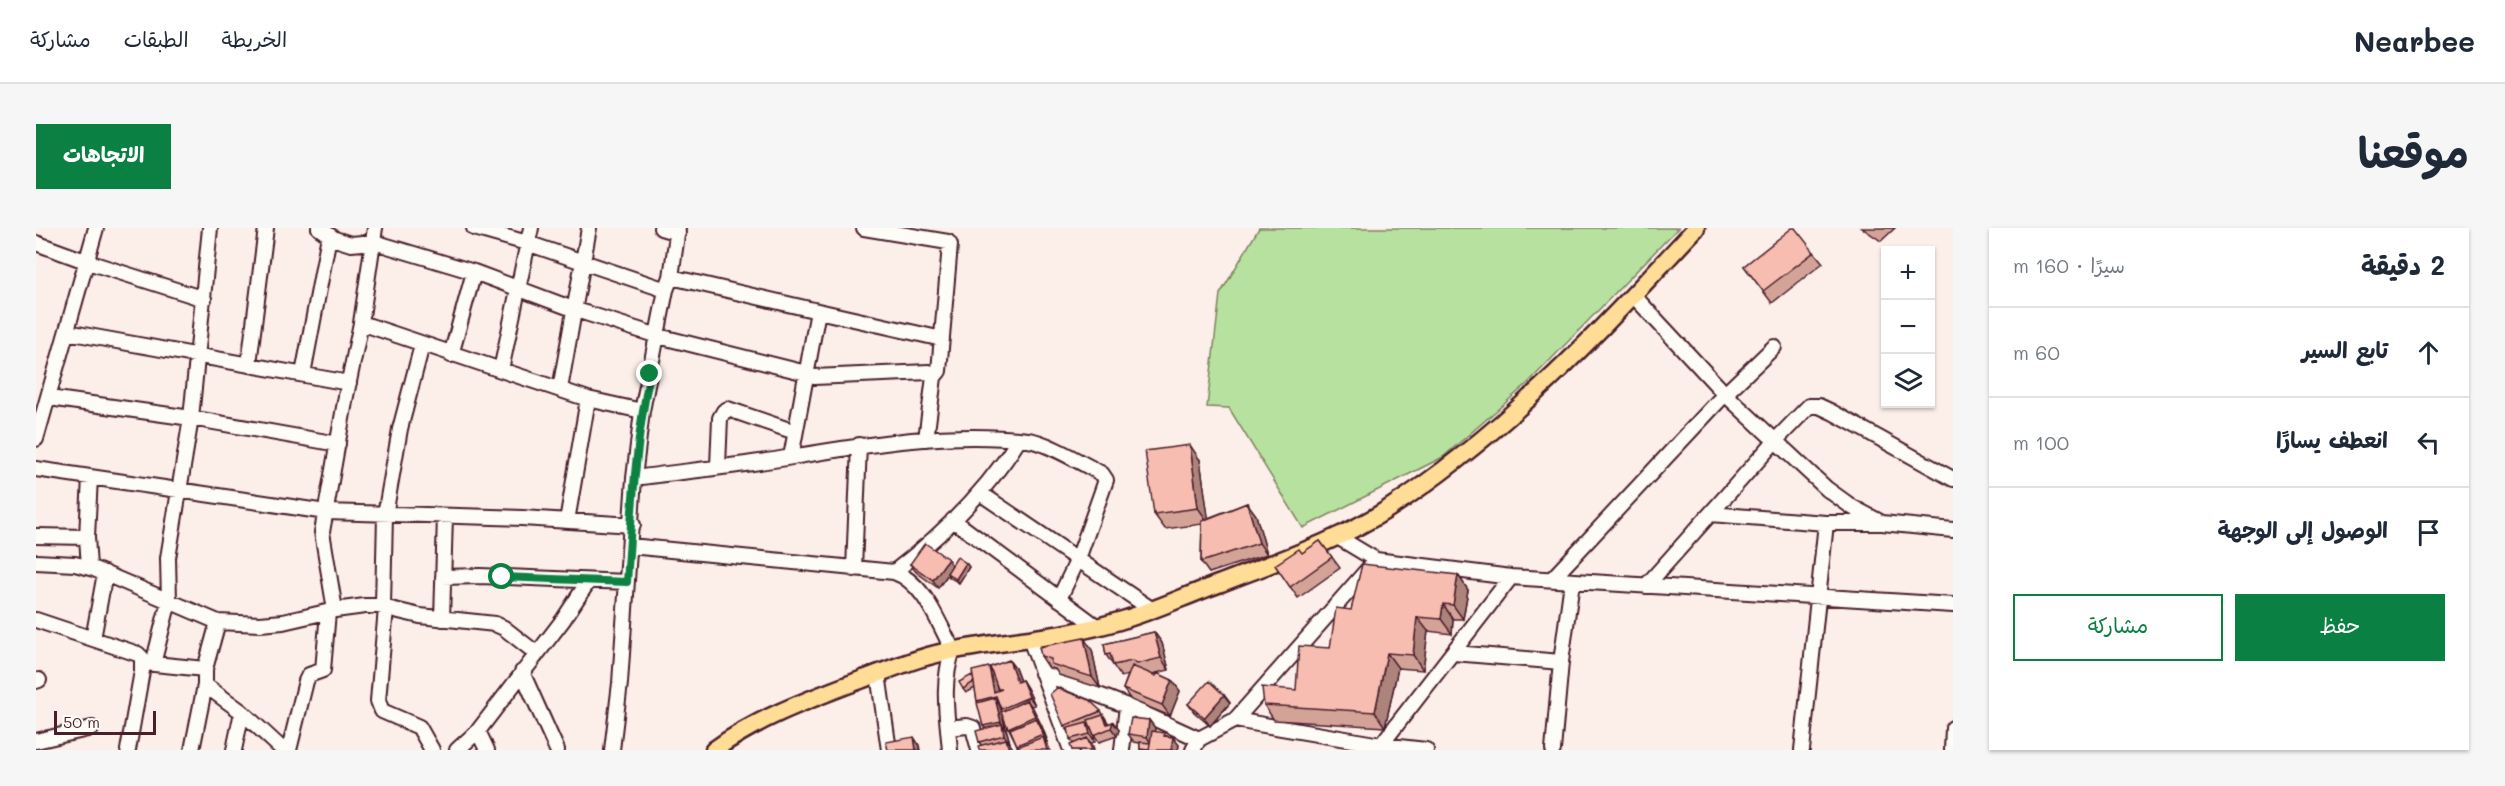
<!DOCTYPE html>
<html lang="ar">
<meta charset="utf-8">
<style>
:root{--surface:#fff;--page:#f6f6f7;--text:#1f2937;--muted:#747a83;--line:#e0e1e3;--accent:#0b8043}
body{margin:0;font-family:Mali,"Playpen Sans Arabic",sans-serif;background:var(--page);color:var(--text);direction:rtl}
.controls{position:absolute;right:18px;top:18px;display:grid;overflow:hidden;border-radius:0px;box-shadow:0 2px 4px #0004}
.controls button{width:54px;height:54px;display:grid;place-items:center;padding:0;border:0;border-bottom:2px solid var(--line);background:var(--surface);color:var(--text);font:30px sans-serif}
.scale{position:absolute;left:18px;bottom:15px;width:102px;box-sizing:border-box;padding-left:6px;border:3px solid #4a1f2b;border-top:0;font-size:16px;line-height:21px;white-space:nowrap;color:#4a1f2b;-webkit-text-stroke:4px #fdfcf7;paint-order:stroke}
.stop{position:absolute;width:18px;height:18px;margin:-14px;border:4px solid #0b8043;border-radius:50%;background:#fff}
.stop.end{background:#0b8043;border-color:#fff;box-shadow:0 2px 6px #0008}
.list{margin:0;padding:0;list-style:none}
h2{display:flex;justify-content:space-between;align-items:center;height:78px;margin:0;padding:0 24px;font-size:26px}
h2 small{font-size:20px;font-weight:400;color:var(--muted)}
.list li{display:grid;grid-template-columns:39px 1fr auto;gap:18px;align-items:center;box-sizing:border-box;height:90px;padding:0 24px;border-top:2px solid var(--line)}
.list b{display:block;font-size:22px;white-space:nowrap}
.list em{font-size:20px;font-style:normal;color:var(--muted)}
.actions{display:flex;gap:12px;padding:18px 24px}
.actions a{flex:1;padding:14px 0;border:2px solid var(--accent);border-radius:0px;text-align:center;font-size:21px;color:var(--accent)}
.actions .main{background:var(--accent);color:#fff}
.icon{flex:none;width:33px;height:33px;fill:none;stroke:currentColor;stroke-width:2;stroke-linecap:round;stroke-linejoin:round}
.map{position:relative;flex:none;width:1917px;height:522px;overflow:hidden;direction:ltr;border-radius:0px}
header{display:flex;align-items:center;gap:36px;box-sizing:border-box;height:84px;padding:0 30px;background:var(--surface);border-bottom:2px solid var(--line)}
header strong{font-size:28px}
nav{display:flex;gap:33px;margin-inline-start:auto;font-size:21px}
.intro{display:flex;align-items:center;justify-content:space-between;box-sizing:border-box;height:144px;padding:0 36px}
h1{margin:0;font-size:42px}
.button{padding:15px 27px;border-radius:0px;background:var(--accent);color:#fff;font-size:21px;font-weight:700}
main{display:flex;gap:36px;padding:0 36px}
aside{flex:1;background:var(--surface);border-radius:0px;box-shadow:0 2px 4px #0004}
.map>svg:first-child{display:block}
.green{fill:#b7e19e;stroke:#808064;stroke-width:1.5}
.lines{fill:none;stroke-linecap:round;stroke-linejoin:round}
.minor-casing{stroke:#4a1f2b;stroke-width:18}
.major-casing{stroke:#4a1f2b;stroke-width:21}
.minor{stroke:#fdfcf7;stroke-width:14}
.major{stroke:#ffdd96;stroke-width:16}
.wall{fill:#d4a398;stroke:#4a1f2b;stroke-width:1.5}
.shaded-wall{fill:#ad847c;stroke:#4a1f2b;stroke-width:1.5}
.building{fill:#f7bdb1;stroke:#4a1f2b;stroke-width:1.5}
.route{stroke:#0b8043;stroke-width:8}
</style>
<header>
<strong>Nearbee</strong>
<nav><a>الخريطة</a><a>الطبقات</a><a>مشاركة</a></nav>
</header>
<div class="intro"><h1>موقعنا</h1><a class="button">الاتجاهات</a></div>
<main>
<aside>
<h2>2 دقيقة<small>سيرًا · 160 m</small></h2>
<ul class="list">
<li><svg class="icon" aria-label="ahead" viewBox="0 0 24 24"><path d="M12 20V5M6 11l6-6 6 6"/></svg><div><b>تابع السير</b></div><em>60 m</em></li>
<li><svg class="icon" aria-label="left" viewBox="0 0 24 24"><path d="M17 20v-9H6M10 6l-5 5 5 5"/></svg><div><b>انعطف يسارًا</b></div><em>100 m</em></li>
<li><svg class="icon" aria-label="arrive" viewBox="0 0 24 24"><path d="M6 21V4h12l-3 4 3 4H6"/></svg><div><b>الوصول إلى الوجهة</b></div></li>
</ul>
<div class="actions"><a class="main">حفظ</a><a>مشاركة</a></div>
</aside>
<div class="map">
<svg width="1917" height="522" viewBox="0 0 1917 522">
<rect width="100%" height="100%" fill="#fcefe9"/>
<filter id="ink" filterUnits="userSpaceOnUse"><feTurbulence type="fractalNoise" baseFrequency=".0167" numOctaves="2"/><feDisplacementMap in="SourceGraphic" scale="12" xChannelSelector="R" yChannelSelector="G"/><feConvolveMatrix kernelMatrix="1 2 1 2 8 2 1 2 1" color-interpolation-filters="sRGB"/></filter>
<g filter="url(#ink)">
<path class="green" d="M1223 0H1642L1491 156 1407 229 1267 300 1193 180 1171 179 1184 66Z"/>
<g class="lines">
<g class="minor-casing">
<path id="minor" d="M283 0 299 11 315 16 338 14 438 44 537 81 622 108 770 145 778 149 893 144 898 149 890 211
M438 0 491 15 630 62
M495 0 465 142 552 171 606 183
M625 0 642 5
M828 0 912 14 914 17 903 143 898 149
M0 15 52 34 168 71
M635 49 782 83 755 229
M1597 67 1689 166 1791 261 1816 279 1846 295
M782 83 906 111
M325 95 465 142
M31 104 313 155
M386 117 364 201 349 287 347 377 350 380 342 473 346 483 383 499 396 522
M415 127 438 44
M213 136 230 0
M267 146 293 8
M524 161 553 0
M13 170 155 190 302 216
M0 211 60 0
M682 238 684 190 688 183 692 181 759 204
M0 241 290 284 486 290 597 297
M598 250C651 243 704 238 756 229 833 216 914 203 992 212 1011 214 1047 236 1066 246L1070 252 1042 331 1023 371
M944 265 1115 381
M1674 286 1790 295H1846L1917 302
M917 292 1060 398
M531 293 552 171
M0 308 51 309
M1300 308 1340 332 1475 349 1917 377
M594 318 858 344C889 355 902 395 917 422 905 454 911 488 914 522
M0 334 39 336 58 341 182 394 224 396 247 394 299 382 329 378H342L384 388 459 396 468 400 500 425
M53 339 51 309 54 249
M818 341 823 217
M858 344C906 307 950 264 982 213
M407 349 444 348 591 354
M1516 351 1689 166 1738 119
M1610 358 1740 212 1773 178H1783L1796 184 1917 251
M299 382 286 304 310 168 325 95 339 0
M406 391 409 288
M0 392 102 426 106 430V443L92 522
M57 411 69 345
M994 411 1035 522
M1418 425 1525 434
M108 435 169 441V457L156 522
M117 436 133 373 132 330 155 190 174 0
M169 441 182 394
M486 444 521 522
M1006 445 1091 478 1163 511
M842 446 853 522
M0 453 3 452
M169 457 206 484 247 522
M1199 492 1345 517 1390 522
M912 500 931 498 937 500 943 522
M442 503 451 522
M0 513 56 500
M1345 517 1475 349
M198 522 206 484
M253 522 270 453 273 447 287 442 292 384
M421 522 442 503 527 392 552 354
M576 522 584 455 598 250 606 183 630 62 635 49 642 0
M1086 522 1091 478
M1157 522 1163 511 1199 492 1333 340
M1517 522 1525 434 1536 354
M1766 522 1790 295
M1916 522 1917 500"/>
</g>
<g class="major-casing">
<path id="major" d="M678 522C723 489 775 471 827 451 858 440 887 427 920 422 974 412 1030 409 1083 393 1118 383 1151 367 1185 355 1241 333 1301 314 1352 281 1470 205 1565 102 1660 0"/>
</g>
<use href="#minor" class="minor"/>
<use href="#major" class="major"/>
</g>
<path class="wall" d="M1826 0H1859L1845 13Z
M1778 24 1787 35 1736 75 1708 38Z
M1164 232 1172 290 1211 275 1220 287 1231 326 1173 345 1165 334 1166 296 1129 301 1118 286Z
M1284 313 1304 340 1262 370 1239 337 1266 325Z
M930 335 933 339 923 355 913 349 912 346 902 360 880 344 874 336 916 337Z
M1422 347 1432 362 1427 391H1417L1416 406 1392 403 1387 442 1362 440 1349 499 1238 492 1228 477 1260 462 1294 420 1315 382Z
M1118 404 1126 415 1133 442 1116 446 1120 448 1121 445 1136 452 1144 463 1134 488 1095 472 1087 461 1092 447 1085 449 1070 427 1068 416Z
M1056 422 1064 460 1023 447 1019 441 1013 440 1005 428Z
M979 440 984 453 986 452 991 460 999 477 996 478 1006 498 1012 514H1011L1012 517 982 519 967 489 974 515H973L976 519 945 517 943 514 949 500 947 498 942 474 941 473 939 460 930 465 927 461 937 449 955 442Z
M1188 467 1194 475 1174 498 1158 484 1152 476Z
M1065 483 1073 496 1077 494 1083 502 1081 508 1063 514 1057 505 1059 514 1055 515 1058 522H1036L1037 515 1034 511 1033 504 1028 498Z
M1113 492 1119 500 1118 503 1131 508 1143 517 1142 522H1104V515L1098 514 1092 506Z"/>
<path class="shaded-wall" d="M1154 217 1164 232 1173 295 1162 280Z
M1211 275 1220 287 1231 326 1223 315Z
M912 331 917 339 911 345 912 346 902 360 897 352Z
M930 335 933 339 923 355 920 351Z
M1422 347 1432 362 1427 391 1417 377Z
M1407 376 1417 391 1416 406 1405 391Z
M1381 389 1392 403 1387 442 1377 427Z
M1118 404 1126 415 1133 442 1125 430Z
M1048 410 1056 422 1064 460 1056 449Z
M1351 425 1362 440 1349 499 1339 484Z
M973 432 979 440 987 462 981 454Z
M953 439 958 447 964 472 958 464Z
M986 452 991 460 999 477 993 469Z
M1136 452 1144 463 1134 488 1126 477Z
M1188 467 1194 475 1174 498 1168 490Z
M959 470 964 478 970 502 965 494Z
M991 472 997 480 1012 514 1007 506Z
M1113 492 1119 500 1116 517 1111 509Z
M1077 494 1083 502 1081 508 1075 500Z
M1051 495 1057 503 1059 514 1054 506Z
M966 496 971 504 974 515 968 507Z
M878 509 883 517 884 522H880Z
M1007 509 1012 517 1014 522H1011Z
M1137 509 1143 517 1142 522H1135Z
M1051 510 1057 518 1058 522H1056Z
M970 511 976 519V522H973Z"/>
<path class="building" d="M1756 0H1759L1778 24 1727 63 1708 38Z
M1154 217 1162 280 1118 286 1109 223Z
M1211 275 1223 315 1165 334 1166 293Z
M1284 313 1296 329 1254 359 1239 337 1263 321 1266 325Z
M889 315 912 331 897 352 874 336Z
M921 329 930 335 920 351 911 345Z
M1326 336 1422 347 1417 377 1407 376 1405 391 1381 389 1377 427 1351 425 1339 484 1228 477 1226 459 1260 462 1263 418 1294 420 1300 380 1315 382Z
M1118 404 1125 430 1101 436 1096 433 1077 437 1074 426 1070 427 1068 416Z
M1048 410 1056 449 1015 436V431L1005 428 1003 419Z
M973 432 981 454 986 452 993 469 965 481 960 468 941 473 936 443 953 439 958 464 966 461H962L954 439Z
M1096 438 1120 448 1121 445 1136 452 1126 477 1087 461Z
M936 447 937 450 938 454 927 461 923 454Z
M1173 453 1188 467 1168 490 1152 476Z
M1021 460 1053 472 1065 483 1028 498 1014 466Z
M959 470 965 494 947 498 941 475Z
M991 472 999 488 972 500 965 484Z
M1067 487 1071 496 1077 494 1075 500 1058 507 1052 492Z
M1000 490 1007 506 981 517 974 501Z
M1095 490 1113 492 1111 509 1092 506Z
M1051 495 1054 506 1034 511 1032 500Z
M966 496 968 507 943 514 940 503Z
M1116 503 1129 505 1128 508 1137 509 1135 522H1113Z
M878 509 880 522H852L850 514Z
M1007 509 1011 522H982L981 519Z
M1051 510 1056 522H1036L1034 517Z
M970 511 973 522H943L942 518Z
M1104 514 1114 515 1113 522 1104 521Z"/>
</g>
<g class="lines" filter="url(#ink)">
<path class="route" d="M466 349 591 354C596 284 599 214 614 146"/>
</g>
</svg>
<div class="controls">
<button>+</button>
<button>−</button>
<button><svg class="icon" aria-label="layers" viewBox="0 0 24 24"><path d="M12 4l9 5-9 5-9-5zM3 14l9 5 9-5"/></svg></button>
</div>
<div class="scale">50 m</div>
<div class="stop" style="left:466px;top:349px"></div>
<div class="stop end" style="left:614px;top:146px"></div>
</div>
</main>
